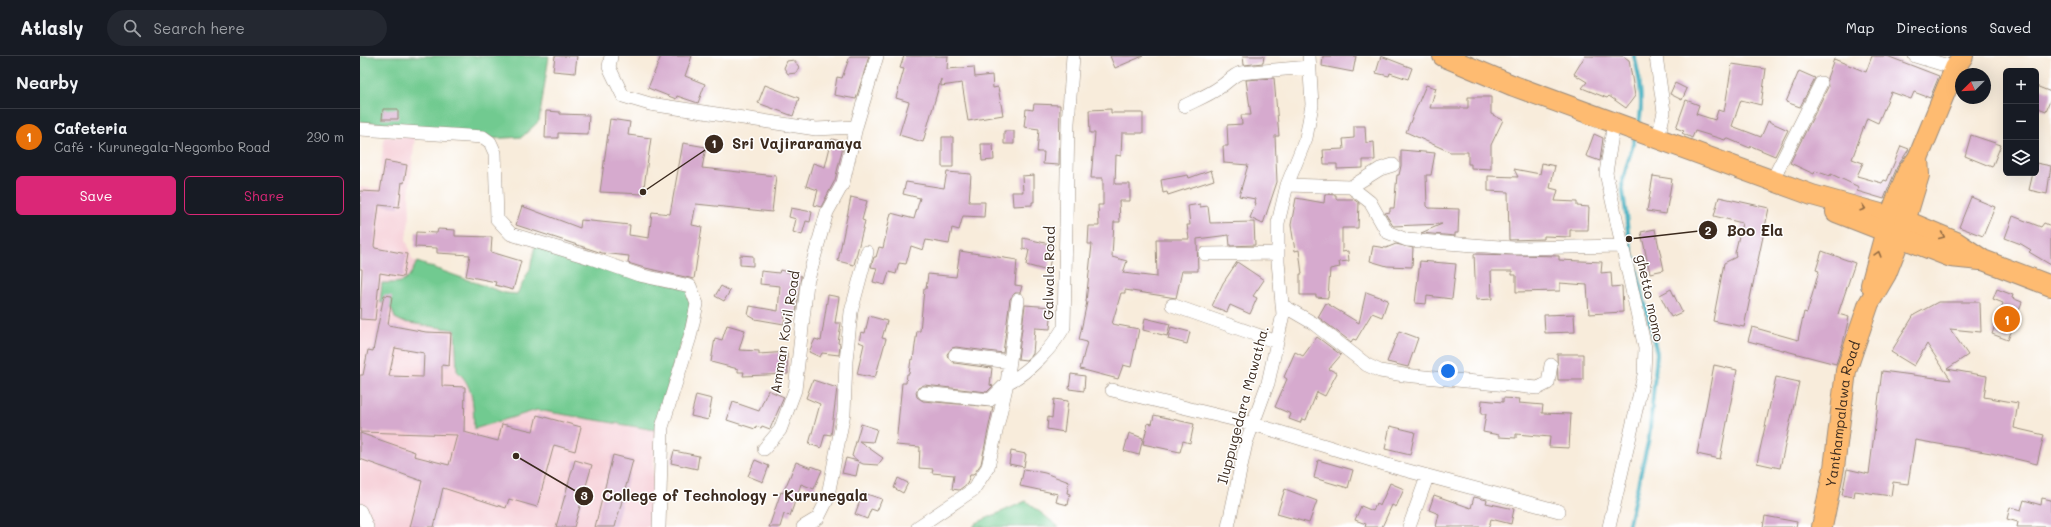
<!DOCTYPE html>
<meta charset="utf-8">
<style>
:root{--surface:#171b24;--page:#242831;--text:#f1f3f6;--muted:#9ea1a6;--line:#363941;--accent:#db2777}
body{margin:0;font-family:Mali,sans-serif;background:var(--page);color:var(--text)}
.controls{position:absolute;right:12px;top:12px;display:grid;overflow:hidden;border-radius:6px;box-shadow:0 4px 16px #0002}
.controls button{width:36px;height:36px;display:grid;place-items:center;padding:0;border:0;border-bottom:1px solid var(--line);background:var(--surface);color:var(--text);font:20px sans-serif}
.compass{position:absolute;left:1595px;top:12px;width:36px;height:36px;border-radius:50%;background:var(--surface);box-shadow:0 4px 16px #0002;rotate:246deg}
.you{position:absolute;left:1088px;top:315px;width:14px;height:14px;margin:-10px;border:3px solid #fff;border-radius:50%;background:#1a73e8;box-shadow:0 0 0 6px #1a73e833}
.badge{display:grid;place-items:center;width:26px;height:26px;border-radius:50%;background:var(--accent);color:#fff;font-size:13px;font-weight:700}
.pin{position:absolute;translate:-50% -50%;border:2px solid #fff;box-shadow:0 1px 4px #0006}
.list{margin:0;padding:0;list-style:none}
h2{display:flex;justify-content:space-between;align-items:center;height:52px;margin:0;padding:0 16px;font-size:17px}
h2 small{font-size:13px;font-weight:400;color:var(--muted)}
.list li{display:grid;grid-template-columns:26px 1fr auto;gap:12px;align-items:center;box-sizing:border-box;height:56px;padding:0 16px;border-top:1px solid var(--line)}
.list b{display:block;font-size:15px;white-space:nowrap}
.list p{margin:0;font-size:13px;white-space:nowrap;color:var(--muted)}
.list em{font-size:13px;font-style:normal;color:var(--muted)}
.actions{display:flex;gap:8px;padding:12px 16px}
.actions a{flex:1;padding:9px 0;border:1px solid var(--accent);border-radius:6px;text-align:center;font-size:14px;color:var(--accent)}
.actions .main{background:var(--accent);color:#fff}
.icon{flex:none;width:22px;height:22px;fill:none;stroke:currentColor;stroke-width:2;stroke-linecap:round;stroke-linejoin:round}
.map{position:relative;flex:none;width:1691px;height:471px;overflow:hidden}
header{display:flex;align-items:center;gap:24px;box-sizing:border-box;height:56px;padding:0 20px;background:var(--surface);border-bottom:1px solid var(--line)}
header strong{font-size:19px}
nav{display:flex;gap:22px;margin-inline-start:auto;font-size:14px}
.search{width:280px;height:36px;background:var(--page);display:flex;align-items:center;gap:10px;box-sizing:border-box;padding:0 14px;border-radius:22px;color:var(--muted);font-size:15px}
main{display:flex}
aside{flex:1;background:var(--surface)}
.map>svg:first-child{display:block}
.built{fill:#f6cfd7}
.green{fill:#71ca90;stroke:#567a57}
.lines{fill:none;stroke-linecap:round;stroke-linejoin:round}
.stream{stroke:#41aebf;stroke-width:4}
.building{fill:#d6aace;fill-rule:evenodd}
.street-casing{stroke:#9a8b7c;stroke-width:14}
.primary-casing{stroke:#9a8b7c;stroke-width:22}
.street{stroke:#fff;stroke-width:13}
.primary{stroke:#febb71;stroke-width:20}
.oneway{stroke:#936b43}
.labels{text-anchor:middle;stroke-width:3;stroke-linejoin:round;paint-order:stroke}
.street-label{font-size:14px;fill:#3b2a1e;stroke:#fff}
.leader{fill:none;stroke:#3b2a1e;stroke-width:1.5}
.callout-dot{fill:#3b2a1e;stroke:#fff;stroke-width:1.5}
.mark-label{font-size:12px;text-anchor:middle;font-weight:bold;fill:#fff}
.callout-label{font-size:15px;text-anchor:middle;font-weight:bold;fill:#3b2a1e;stroke:#fff;stroke-width:3;stroke-linejoin:round;paint-order:stroke}
</style>
<header>
<strong>Atlasly</strong>
<div class="search"><svg class="icon" aria-label="search" viewBox="0 0 24 24"><circle cx="10" cy="10" r="6"/><path d="M15 15l6 6"/></svg>Search here</div>
<nav><a>Map</a><a>Directions</a><a>Saved</a></nav>
</header>
<main>
<aside>
<h2>Nearby<small></small></h2>
<ul class="list">
<li><span class="badge" style="background:#e8710a">1</span><div><b>Cafeteria</b><p>Café · Kurunegala-Negombo Road</p></div><em>290 m</em></li>
</ul>
<div class="actions"><a class="main">Save</a><a>Share</a></div>
</aside>
<div class="map">
<svg width="1691" height="471" viewBox="0 0 1691 471">
<rect width="100%" height="100%" fill="#fff"/>
<filter id="ink" filterUnits="userSpaceOnUse"><feTurbulence type="fractalNoise" baseFrequency=".025" numOctaves="2"/><feDisplacementMap in="SourceGraphic" scale="8" xChannelSelector="R" yChannelSelector="G"/><feConvolveMatrix kernelMatrix="1 2 1 2 8 2 1 2 1" color-interpolation-filters="sRGB"/></filter>
<filter id="wash" filterUnits="userSpaceOnUse"><feTurbulence type="fractalNoise" baseFrequency=".012" numOctaves="4" result="noise"/><feDisplacementMap in="SourceGraphic" scale="16" xChannelSelector="R" yChannelSelector="G"/><feGaussianBlur stdDeviation="0.9" result="paint"/><feColorMatrix in="noise" values="0 0 0 0 0 0 0 0 0 0 0 0 0 0 0 0 0 1.4 0 .05"/><feComposite in="paint" operator="in"/></filter>
<g filter="url(#wash)">
<rect width="100%" height="100%" fill="#f8ecdb"/>
<path class="built" d="M55 80 49 139 50 159 46 182 52 204 57 206 48 223 39 227H22L20 246 32 253 36 262 43 266 95 274 97 315 104 322 113 340 114 373 177 354 295 374 293 428 295 471H10L0 450V131L14 133 19 132 24 81Z"/>
<path class="green" d="M0 0H189L179 65 162 81 128 83 55 80 32 68 0 66Z
M175 189 328 233 331 254 295 374 177 354 114 373C113 351 115 331 97 315L95 274 43 266 35 262 32 253 20 246 22 227C46 227 46 227 57 206L145 237 157 238 170 213Z
M666 445 699 471H613L616 467Z"/>
<g class="lines">
<path class="stream" d="M1274 0C1280 21 1284 49 1278 71
M1268 471 1289 382 1297 297 1269 183 1262 127 1275 81"/>
</g>
<g id="blocks">
<path class="building" d="M195 0H217L215 17 193 15Z
M301 0H332L325 20 345 28 338 47 317 40 316 43 288 32Z
M490 0H509L496 43 474 39 477 21 482 22Z
M544 0H588L587 13 614 11 615 21 632 19 633 32 638 31 643 59 608 65 602 27 581 30V23L563 86 539 79 549 46 536 42 544 13 540 12Z
M750 0H783L755 12Z
M883 0H904L903 7 884 9Z
M963 0H996L993 16 962 10Z
M1021 0 1052 12 1048 23 1030 17 1029 20 1016 17Z
M1225 0H1263L1269 4 1275 40 1266 52 1249 40 1247 42 1222 32 1227 26 1214 18Z
M1512 0H1527L1579 20 1570 42 1554 36 1551 43 1531 36 1518 67 1507 62 1492 103 1503 107 1497 120 1522 127 1524 124 1527 125 1541 90 1549 93 1537 111 1524 143 1497 135 1499 131 1471 118 1470 120 1455 115 1454 118 1430 107 1468 31 1467 22 1474 3 1506 16Z
M434 4 439 11 436 17 428 18 424 12 427 5Z
M1372 8 1406 13 1401 49 1381 44 1372 70 1401 81 1408 65 1428 74 1415 100 1391 90 1390 92 1366 82 1365 84 1335 75 1332 82 1322 77 1324 75 1316 72 1326 44 1339 49 1336 58 1355 64 1358 54 1364 56Z
M1439 15 1455 22 1440 51 1426 46Z
M914 22 919 80H915L917 126 903 168 890 162 896 147H894L895 143 879 140 888 109 864 107 863 90H868L867 69 882 68 881 59H891L886 24Z
M1315 27 1327 33 1322 44 1310 38Z
M405 29 439 42 433 60 398 47Z
M1066 29 1076 32 1070 52H1108V41H1131V58L1143 64 1131 89V113L1111 112V108H1108V96H1090L1046 76Z
M1676 30 1691 36V42L1686 55 1676 51Z
M674 48 700 49 699 109 683 108 684 96H677L679 73 664 71 666 53 673 54Z
M23 53H38V63H22Z
M751 53V57H783V77H762L761 100 756 99 755 128H770V145H759L760 166H754L752 201 767 205 763 217 797 221 796 183H829L827 169H830L828 150 840 148V151L848 150 850 167 894 166 895 189 870 190 869 179 837 183 838 215H822L816 242 765 234V237H761L752 268 779 273 771 311 763 309 758 323 720 313 727 286 719 284 727 246H726L732 188H728L729 170H739L738 149H743V122H731L735 77H730L729 54Z
M186 55 200 56V58L229 59 228 78 198 77V82H185Z
M250 63 270 66 268 79 291 82 283 138 240 136Z
M994 70H1005L1006 87 1014 86 1015 104H1003V112L977 113V108H964L963 94 984 93 983 83 994 82Z
M644 75H654V88H644Z
M1234 78 1243 82 1240 105 1226 100Z
M1611 79 1641 89 1632 111 1605 100Z
M582 81H593V111H582Z
M472 83 484 86 475 124 461 151 454 149 458 134 446 130 453 107 465 111Z
M323 87 346 91 342 112 416 120 412 156 336 148 332 169 342 171 334 223 281 211 268 207 269 200 242 197 156 169 162 150 220 172 221 164 270 169 269 179 289 182 292 156 310 158Z
M621 88H633L634 104 622 105Z
M1041 94 1075 97 1071 119H1066L1067 150 1069 152 1099 153 1098 177H1095V180L1061 177 1082 168 1033 170 1025 157 1030 156V152H1034L1037 119H1039L1041 110Z
M25 105 47 109 44 127 42 126 39 151 19 149 14 190 15 192 47 198 43 221 20 217 15 264 0 263 2 213H0V135L20 136Z
M1182 107 1195 110 1190 132 1198 134 1195 145 1217 146V150L1229 151 1228 174H1210V181L1184 180V183L1149 184 1148 136 1128 135V120L1158 121 1154 113 1180 118Z
M1676 107 1691 110 1687 138 1669 134 1673 117H1676Z
M851 114 854 124 808 139 807 136 803 137 801 124 828 119 829 122Z
M587 116 611 118 609 146H625L624 161 603 160 599 174 592 172 589 188 566 184 563 194 551 190 546 208 539 207 536 218 529 216 525 229 513 226 517 212 511 211 514 201H516L519 191 523 192 531 157 554 163 560 142 543 138 546 126 584 132Z
M674 119V146H672V149L653 150 652 136H663L662 120Z
M1293 120 1312 123 1306 158 1287 155Z
M965 138 976 139V143H993L999 147 998 172H982V196L988 195 989 205 979 206 980 211 970 213 968 242 956 241V239H940V218H942L939 194 935 195 931 169 936 142 964 147Z
M491 141 507 145 502 164 505 165 494 209 478 205Z
M1359 141 1409 152 1384 271 1353 265 1364 207 1376 201 1375 197 1382 167 1354 160Z
M1611 141 1635 151 1623 180 1599 171Z
M431 152 452 156 450 166 446 165 442 179 433 176 436 163 429 161Z
M1653 160 1681 171 1684 167 1691 170V209L1669 196 1671 194 1661 188 1645 182Z
M78 173 95 174V180L132 181 131 196 161 205 153 234 135 229 136 226 106 220 110 199 77 197V192L55 191 56 176 77 177Z
M1295 173 1304 214 1290 217 1281 176Z
M663 182 694 189 688 215 666 209 669 194 663 193Z
M1036 188 1053 192 1052 211 1027 210 1010 205 1013 190 1026 192Z
M600 195 657 204 655 229 662 230 660 237H655L650 243 643 297 596 291 592 292 587 298 588 302 594 307 632 312 630 329 633 330 627 336 564 329 558 332 556 336 557 341 563 345 633 351 621 408 613 419H610L607 428 599 434 592 433 594 419 572 417 573 413 559 412 560 391 536 389 542 327H546L547 318H549L551 303 553 304 557 275H560L564 233H566L568 218 596 221Z
M1462 195 1495 207 1478 258 1489 261 1483 287 1476 308 1388 285 1392 271 1438 284 1444 256 1447 257 1459 215 1456 214Z
M1114 198 1199 200V204L1242 206 1241 217 1251 216 1252 231 1262 230 1263 256 1229 258 1227 229 1200 227V235L1156 236V219H1152V215H1131L1132 243 1116 244Z
M380 199 393 200V210L380 209Z
M1060 205 1096 208 1092 243 1067 240 1066 248 1055 247Z
M877 206 904 224 893 240 897 242 890 258 870 249 867 256 852 250 863 227Z
M420 214 441 220 436 257 423 256 425 257 424 268 395 263 388 259 390 250 418 255 420 230 400 228 401 215 419 217Z
M361 230 370 235 364 245 355 240Z
M1311 233 1322 256 1311 261 1300 239Z
M1637 233 1653 239 1652 242 1662 246 1648 284 1632 278 1643 247 1633 243Z
M1006 236 1028 244 1022 261 1012 257 996 284 993 283 991 286 958 261 966 247 999 267Z
M24 239 32 240 28 269 66 276 91 277 89 310 82 309V330L105 331 104 376 138 385 142 368 173 375 177 359 221 371 215 395 194 389 177 451 149 443 146 452 83 432 74 471H50L62 425 0 403V377L55 396 54 400 89 409 97 379 0 376V319H3L8 294 13 295ZM35 292 64 297 63 321 29 320Z
M468 239 479 241 475 267H481L478 287 480 288 479 299 462 297 460 301 449 296 455 283 461 285Z
M1578 246H1620L1621 276 1590 273 1608 299 1587 313 1627 320 1624 341 1658 347 1654 372 1684 379 1677 408 1631 397 1555 384 1548 428 1533 426 1531 440 1495 435 1494 441 1482 439 1487 413 1509 418 1522 315 1591 324 1567 288 1554 310 1531 296 1554 259Z
M665 249 692 251 690 273 675 272 673 298 666 304 658 303Z
M1214 258 1215 276 1185 277 1184 259Z
M509 260 527 265 522 282 526 283 515 322 497 318 504 288 499 286 501 276 505 277Z
M785 262 810 268 807 280 783 274Z
M367 269 385 274 379 294 399 295V298L427 296 428 318 383 320 384 316H378V313L351 306 355 282 362 284Z
M811 271 830 276 827 288 808 283Z
M1039 275 1058 282 1048 311 1027 306Z
M957 281 981 299 969 313 977 317 965 340 957 336 946 364 942 363 940 367 929 363 931 358 915 351 927 323 924 321 935 296 943 300Z
M1197 298H1223V324H1198Z
M1354 309 1377 314 1360 403 1337 398Z
M711 318 725 320 724 335 709 333Z
M1416 321 1439 326 1420 412 1397 407Z
M453 324 477 332 471 379 465 378 461 392 449 388 460 348 446 342Z
M408 334 424 341 410 373 402 370 401 372 396 370 395 373 367 364 373 346 399 355Z
M336 339 352 343 348 364 331 360Z
M1143 342 1160 343 1159 347 1183 349 1182 357 1211 358 1209 392 1189 391 1190 381 1156 378V382L1139 381V379L1123 376 1126 358H1121L1122 344 1143 346Z
M694 343 708 345 704 376 687 373 688 361 692 362Z
M794 359 834 368 830 387 823 385 820 396 783 388 788 367 792 368Z
M501 368 517 373 513 386 499 385 523 402 518 409 503 408 499 406 496 420 482 417 486 402 498 405 492 400Z
M1030 370 1055 376 1050 399 1025 393Z
M769 377 783 382 779 399 764 395Z
M314 395 339 400 337 413 311 407Z
M651 395 666 398 664 411 649 408Z
M253 399 273 404 255 471H235Z
M215 404 232 409 214 471H196Z
M395 404 409 410 403 426 388 420Z
M958 404 993 414 988 432 954 422Z
M436 406 451 412V410L462 414 454 433 441 428 430 460 424 458 420 471H409L421 436 423 437Z
M664 413 685 417 709 426 707 437 710 438 708 449 696 446 698 438 660 430Z
M538 422 548 427 543 437 534 432Z
M1030 427 1044 433 1036 451 1032 449 1022 471H1005L1006 468 995 464 1001 450 1013 455 1016 448 1020 450Z
M925 433 957 445 949 467 917 458Z
M503 437 522 443 517 455 511 453 507 463 495 458Z
M1074 439 1111 452 1114 441 1127 444 1126 447 1154 453 1151 468 1131 463 1129 471H1076L1079 458 1069 454Z
M1682 442 1691 444V471H1657L1658 466 1647 463 1650 451 1661 454 1664 444 1681 449Z
M1405 460 1437 466 1436 471H1403Z"/>
</g>
</g>
<g filter="url(#ink)">
<use href="#blocks" fill-opacity="0" stroke="#9a8b7c" stroke-width="1"/>
<g class="lines">
<g class="street-casing">
<path id="street" d="M251 0 249 11 263 40 290 48 456 73 496 71
M1296 0 1304 56 1298 82
M1555 0 1595 12
M824 50C836 44 849 39 860 31 868 26 872 20 880 17L949 11
M0 73 123 81 130 86 135 97 137 163 151 178 231 202 279 219 330 230 337 248 330 281 302 371 299 471
M1413 123 1461 27
M927 129 991 131 1010 146 1027 176 1047 184 1153 192 1263 190
M991 131 1020 113 1033 109
M845 198 918 197
M812 249 917 286
M922 249 953 267 1007 309 1020 315 1044 319 1178 332 1188 327 1191 309
M595 299 650 306
M752 334 893 368 1034 411 1199 455
M564 337 630 344 647 327 658 244
M404 393 420 374 435 334 447 227 467 156 483 127 496 71 517 0
M0 455 7 471
M443 471 458 462 467 444 484 357 486 305 491 256 507 196
M558 471 613 434 628 411 647 327C668 317 693 291 704 271L708 67 713 0
M868 471 886 387 908 327 923 258 918 206V167L927 129 946 82 952 49 949 0
M1049 471 1067 421
M1249 471 1284 319 1285 292 1246 117 1254 66"/>
</g>
<g class="primary-casing">
<g id="primary">
<path d="M1083 0 1154 30 1452 139 1546 165 1596 186 1623 204 1691 230"/>
<path d="M1476 156 1591 201 1620 204"/>
<path d="M1511 229 1530 160 1548 115 1558 102 1595 12 1603 0"/>
<path id="s1" d="M1462 471 1474 412 1486 315 1509 247 1526 218 1540 182 1559 119 1558 102"/>
</g>
</g>
<use href="#street" class="street"/>
<use href="#primary" class="primary"/>
</g>
<defs><path id="oneway-chevron" d="M-2-3.5L2.5 0L-2 3.5" fill="none" stroke-width="1.6" stroke-linecap="round" stroke-linejoin="round"/></defs>
<g class="oneway">
<use href="#oneway-chevron" transform="translate(1503 152) rotate(17)"/>
<use href="#oneway-chevron" transform="translate(1582 180) rotate(23)"/>
<use href="#oneway-chevron" transform="translate(1518 198) rotate(-74)"/>
</g>
</g>
<g class="labels">
<g class="street-label">
<text transform="translate(689 217) rotate(-89)" y="5">Galwala Road</text>
<text transform="translate(1290 242) rotate(78)" y="5">ghetto momo</text>
<text transform="translate(425 276) rotate(-81)" y="5">Amman Kovil Road</text>
<text transform="translate(883 349) rotate(-75)" y="5">Iluppugedara Mawatha.</text>
<text dy="5" stroke="none"><textPath href="#s1" startOffset="115">Yanthampalawa Road</textPath></text>
</g>
</g>
<path class="leader" d="M283 136L354 88M1269 183L1348 174M156 400L224 440"/>
<g class="callout-dot">
<circle cx="283" cy="136" r="4"/>
<circle cx="1269" cy="183" r="4"/>
<circle cx="156" cy="400" r="4"/>
<circle cx="354" cy="88" r="10"/>
<circle cx="1348" cy="174" r="10"/>
<circle cx="224" cy="440" r="10"/>
</g>
<g class="mark-label">
<text x="354" y="92">1</text>
<text x="1348" y="179">2</text>
<text x="224" y="444">3</text>
</g>
<g class="callout-label">
<text x="437" y="93">Sri Vajiraramaya</text>
<text x="1395" y="180">Boo Ela</text>
<text x="375" y="445">College of Technology - Kurunegala</text>
</g>
</svg>
<div class="controls">
<button>+</button>
<button>−</button>
<button><svg class="icon" aria-label="layers" viewBox="0 0 24 24"><path d="M12 4l9 5-9 5-9-5zM3 14l9 5 9-5"/></svg></button>
</div>
<svg class="compass" viewBox="-18 -18 36 36"><path d="M0-13l5 13h-10z" fill="#e53935"/><path d="M0 13l5-13h-10z" fill="#9ea1a6"/></svg>
<div class="you"></div>
<div class="pin badge" style="left:1647px;top:263px;background:#e8710a">1</div>
</div>
</main>
